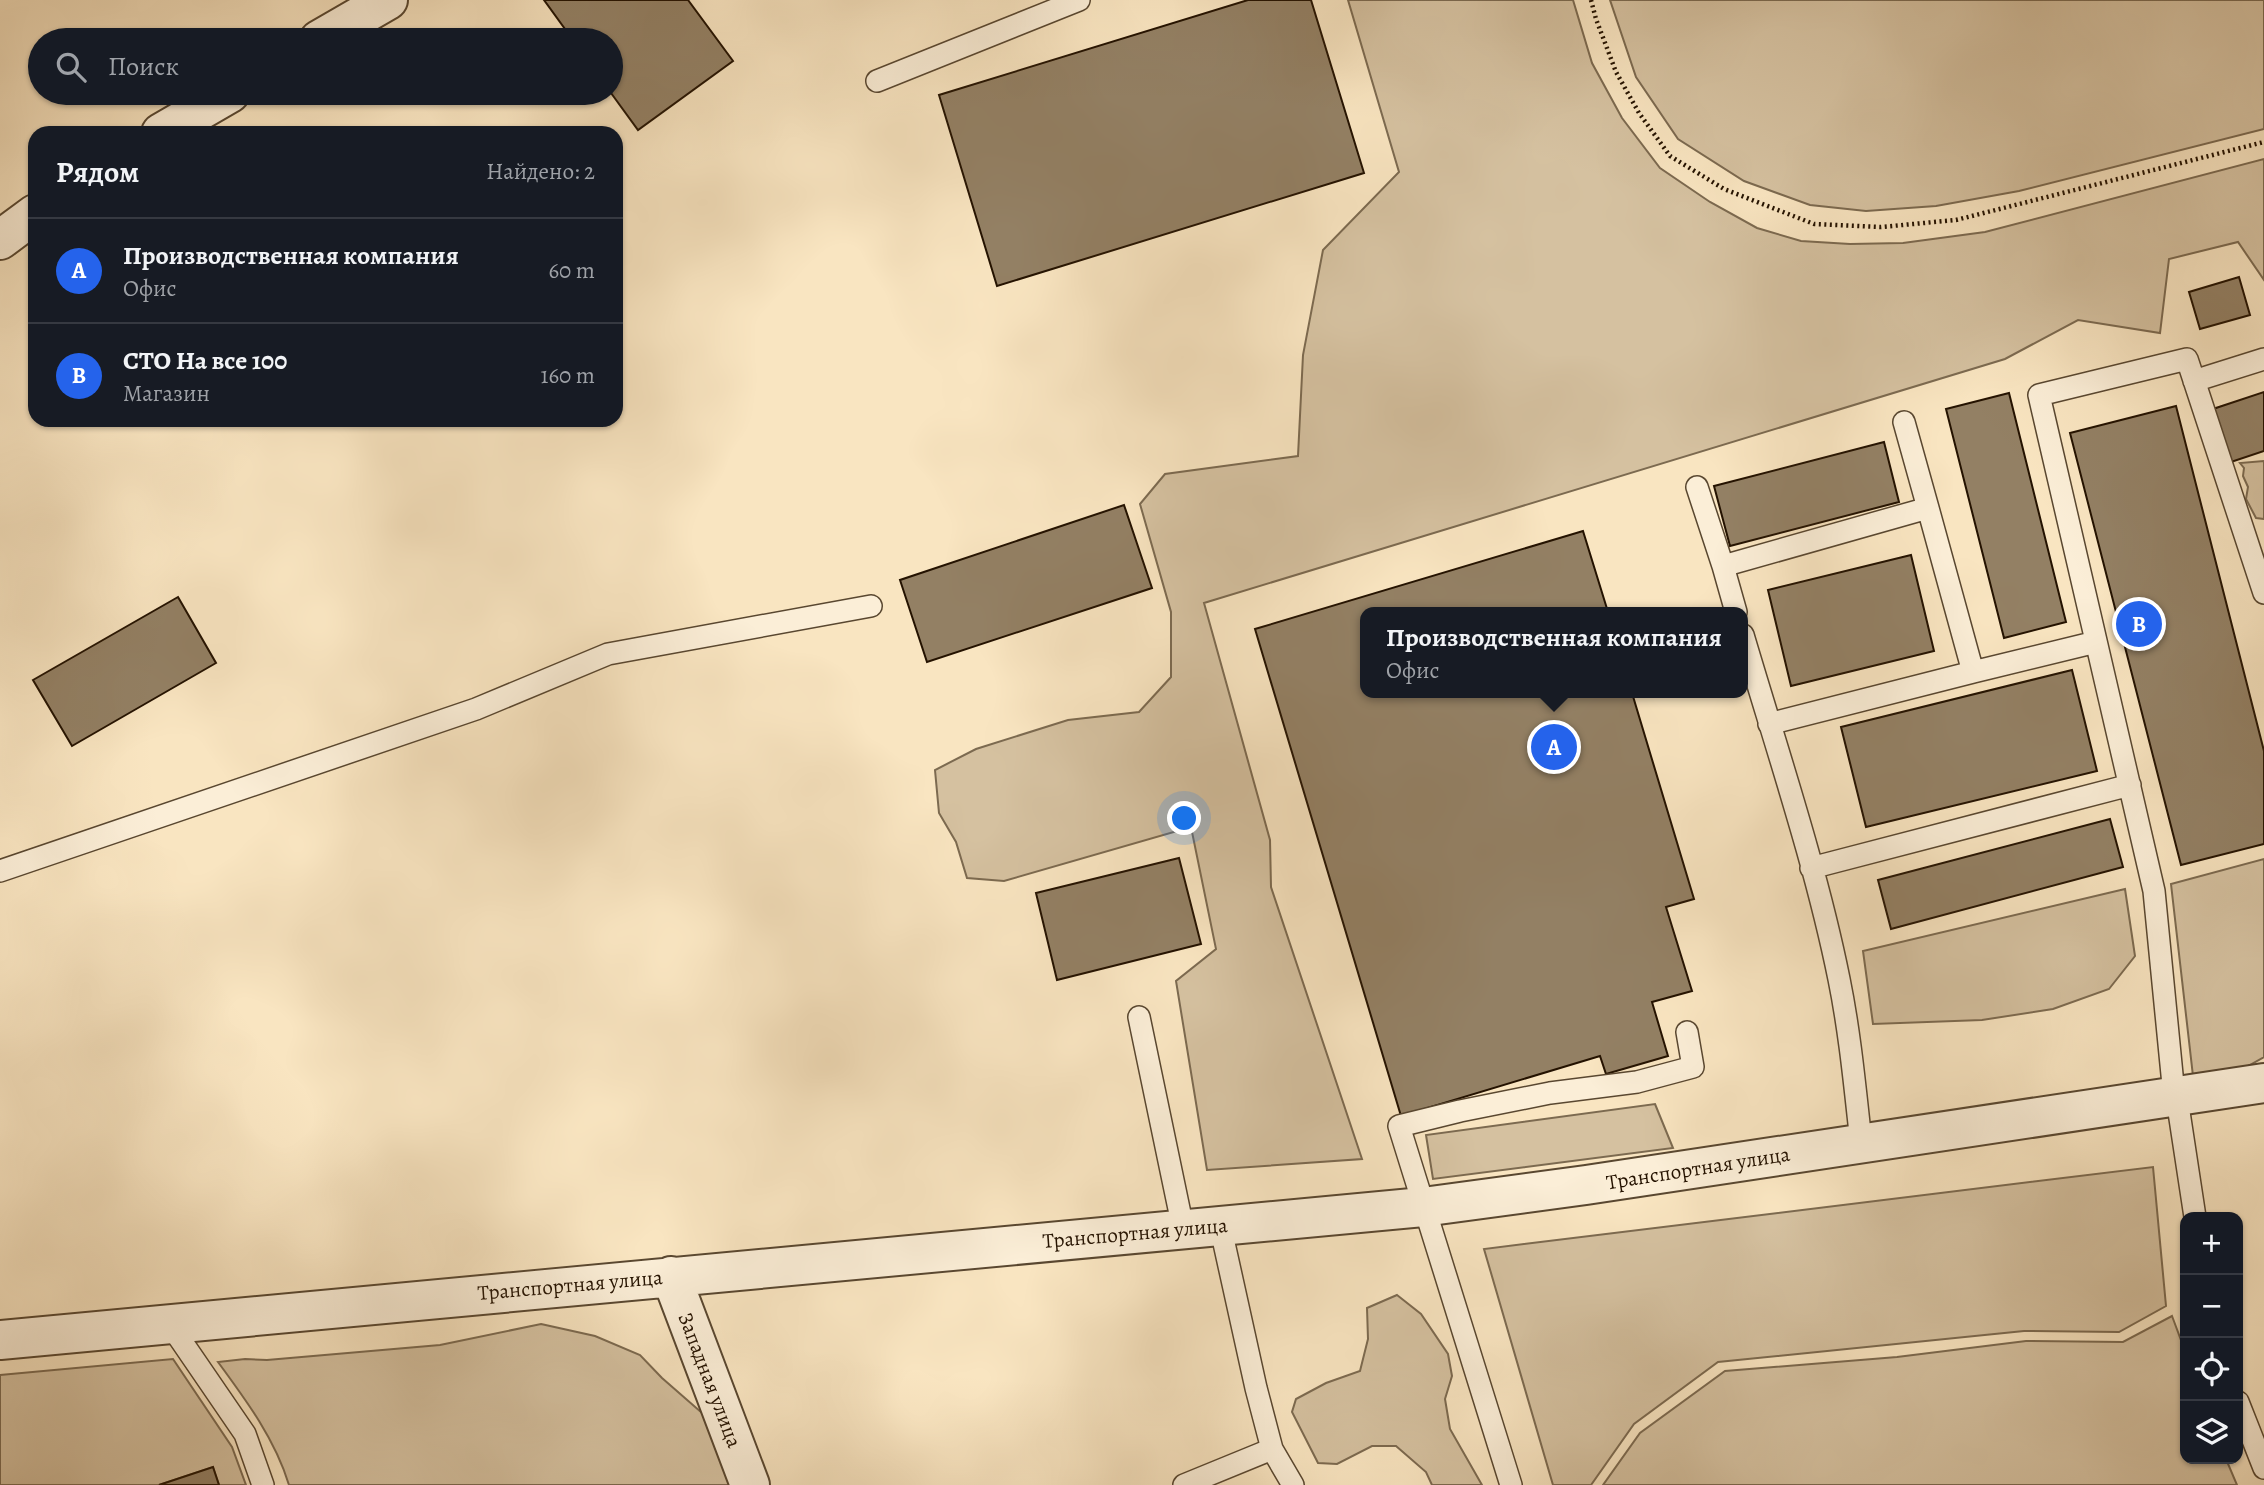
<!DOCTYPE html>
<html lang="ru">
<meta charset="utf-8">
<style>
:root{--surface:#171b24;--page:#242831;--text:#f1f3f6;--muted:#9ea1a6;--line:#363941;--accent:#2563eb}
body{margin:0;font-family:Alegreya,serif;background:var(--page);color:var(--text)}
.controls{position:absolute;right:21px;bottom:21px;display:grid;overflow:hidden;border-radius:14px;box-shadow:0 2px 5px #0004}
.controls button{width:63px;height:63px;display:grid;place-items:center;padding:0;border:0;border-bottom:2px solid var(--line);background:var(--surface);color:var(--text);font:35px sans-serif}
.you{position:absolute;left:1185px;top:819px;width:24px;height:24px;margin:-18px;border:5px solid #fff;border-radius:50%;background:#1a73e8;box-shadow:0 0 0 10px #1a73e833}
.badge{display:grid;place-items:center;width:46px;height:46px;border-radius:50%;background:var(--accent);color:#fff;font-size:23px;font-weight:700}
.pin{position:absolute;translate:-50% -50%;border:4px solid #fff;box-shadow:0 2px 7px #0006}
.popup{position:absolute;left:1360px;top:607px;width:388px;height:91px;box-sizing:border-box;display:grid;place-content:center;border-radius:14px;background:var(--surface);filter:drop-shadow(0 2px 5px #0005);font-size:23px;white-space:nowrap;color:var(--muted)}
.popup b{font-size:26px;color:var(--text)}
.popup::after{content:'';position:absolute;left:50%;top:100%;margin-left:-14px;border:14px solid transparent;border-top-color:var(--surface)}
.list{margin:0;padding:0;list-style:none}
h2{display:flex;justify-content:space-between;align-items:center;height:91px;margin:0;padding:0 28px;font-size:30px}
h2 small{font-size:23px;font-weight:400;color:var(--muted)}
.list li{display:grid;grid-template-columns:46px 1fr auto;gap:21px;align-items:center;box-sizing:border-box;height:105px;padding:0 28px;border-top:2px solid var(--line)}
.list b{display:block;font-size:26px;white-space:nowrap}
.list p{margin:0;font-size:23px;white-space:nowrap;color:var(--muted)}
.list em{font-size:23px;font-style:normal;color:var(--muted)}
.icon{flex:none;width:38px;height:38px;fill:none;stroke:currentColor;stroke-width:2;stroke-linecap:round;stroke-linejoin:round}
.map{position:relative;flex:none;width:2264px;height:1485px;overflow:hidden}
.search{position:absolute;background:var(--surface);box-shadow:0 2px 5px #0004;left:28px;top:28px;width:595px;height:77px;display:flex;align-items:center;gap:18px;box-sizing:border-box;padding:0 24px;border-radius:38px;color:var(--muted);font-size:26px}
.panel{position:absolute;background:var(--surface);box-shadow:0 2px 5px #0004;left:28px;top:126px;width:595px;height:301px;border-radius:21px}
.map>svg:first-child{display:block}
.green{fill:#d5c1a0;stroke:#7c6a50;stroke-width:2}
.building{fill:#938064;stroke:#241200;stroke-width:2}
.lines{fill:none;stroke-linecap:round;stroke-linejoin:round}
.lane-casing{stroke:#594730;stroke-width:24}
.street-casing{stroke:#594730;stroke-width:42}
.path{stroke:#241200;stroke-width:4.5;stroke-dasharray:2 3.5;stroke-linecap:butt}
.lane{stroke:#fbeed7;stroke-width:21}
.street{stroke:#fbeed7;stroke-width:38}
.labels{text-anchor:middle;stroke-width:5;stroke-linejoin:round;paint-order:stroke}
.street-label{font-size:21px;fill:#241200;stroke:#fbeed7}
</style>
<div class="map">
<svg width="2264" height="1485" viewBox="0 0 2264 1485">
<rect width="100%" height="100%" fill="#f9e5c1"/>
<filter id="stains"><feTurbulence type="fractalNoise" baseFrequency=".00286" numOctaves="4"/><feColorMatrix values="0 0 0 0 .2 0 0 0 0 .09 0 0 0 0 .02 0 0 0 .5 -.17"/></filter>
<radialGradient id="worn" r=".72"><stop offset=".6" stop-color="#630" stop-opacity="0"/><stop offset="1" stop-color="#630" stop-opacity=".3"/></radialGradient>
<path class="green" d="M1348 0H1573L1592 63 1622 118 1660 168 1710 202 1757 228 1801 241 1850 244 1903 243 1985 232 2264 159V280L2238 242 2169 259 2160 333 2078 320 2005 359 1204 603 1270 840 1271 887 1362 1159 1207 1170 1176 981 1216 949 1191 827 1004 881 967 878 956 842 939 813 935 770 976 749 1068 720 1139 712 1171 677V612L1140 504 1165 474 1298 456 1303 355 1323 250 1399 172Z
M1610 0H2264V129L2019 191 1936 206 1866 211 1810 205 1744 181 1678 139 1636 77Z
M2264 461V519L2256 518 2246 499 2248 487 2243 476 2244 468 2240 463Z
M2264 859V1057L2248 1066 2193 1076 2171 884Z
M2125 889 2135 956 2109 989 2053 1009 1982 1020 1873 1024 1863 951Z
M1655 1104 1673 1148 1433 1179 1426 1135Z
M2153 1167 2166 1306 2119 1332 2024 1331 1718 1362 1634 1424 1591 1485H1553L1484 1249Z
M1397 1295 1421 1314 1448 1354 1452 1376 1445 1399 1450 1429 1482 1485H1432L1426 1472 1396 1446H1372L1337 1464 1318 1463 1292 1412 1296 1399 1326 1383 1360 1371 1368 1339 1367 1308Z
M2172 1316 2185 1351V1459H2226L2237 1485H1603L1640 1433 1725 1371 1897 1357 2026 1341 2123 1342Z
M541 1324 595 1336 640 1355 662 1378 717 1426 738 1485H289C275 1439 246 1400 218 1362L245 1359 267 1360 440 1345Z
M173 1359 232 1447 246 1485H219L213 1467 159 1485H0V1375Z"/>
<path class="building" d="M544 0H688L733 61 638 130 611 93V40H573Z
M1248 0H1311L1364 173 997 286 939 95Z
M2239 277 2250 315 2200 329 2189 292Z
M2264 392V451L2231 462 2213 409Z
M2009 393 2066 622 2004 638 1946 409Z
M2176 406 2264 751V844L2181 865 2070 433Z
M1884 442 1899 502 1730 546 1714 486Z
M1124 505 1152 588 927 662 900 580Z
M1583 531 1608 612H1365V693H1632L1694 899 1666 907 1692 991 1652 1002 1668 1056 1606 1074 1600 1056 1401 1116 1255 629Z
M1911 555 1934 651 1791 686 1768 590Z
M178 597 216 663 72 746 33 680Z
M2072 670 2097 771 1866 827 1841 727Z
M2110 819 2123 867 1891 929 1878 880Z
M1179 858 1201 944 1057 980 1036 893Z
M213 1467 219 1485H159Z"/>
<g class="lines">
<g class="lane-casing">
<path id="lane" d="M877 81 1079 0
M2194 381 2264 359
M1904 422 1928 508
M1697 487 1723 566
M1736 612 1723 566 1928 508 1973 672 2096 642
M1743 635C1776 747 1816 865 1839 979 1850 1033 1855 1088 1861 1142
M1769 724 1973 672
M1811 868 2130 785
M0 871 476 709 608 654 871 606
M1139 1017 1183 1228
M2195 1217 2179 1112 2174 1095 2154 891 2039 395 2187 359 2264 593
M1220 1225 1256 1388 1272 1449 1293 1485
M169 1323 245 1434 263 1485
M2238 1402 2264 1468
M1184 1485 1272 1449
M1511 1485 1399 1126 1460 1111 1550 1093 1637 1082 1693 1067 1687 1032"/>
</g>
<g class="street-casing">
<path id="street" d="M319 40 388 0
M161 133 230 93
M0 240 35 214
M671 1276 750 1485
M0 1340 1423 1207 1586 1185 2264 1083"/>
</g>
<path class="path" d="M1591 0 1596 19 1616 72 1639 113 1670 156 1724 189 1814 224 1881 227 1956 220 2264 142"/>
<use href="#lane" class="lane"/>
<use href="#street" class="street"/>
</g>
<g class="labels">
<g class="street-label">
<text transform="translate(1698 1168) rotate(-9)" y="7">Транспортная улица</text>
<text transform="translate(1135 1233) rotate(-5)" y="7">Транспортная улица</text>
<text transform="translate(570 1285) rotate(-5)" y="7">Транспортная улица</text>
<text transform="translate(710 1380) rotate(69)" y="7">Западная улица</text>
</g>
</g>
<rect width="100%" height="100%" filter="url(#stains)"/>
<rect width="100%" height="100%" fill="url(#worn)"/>
</svg>
<div class="controls">
<button>+</button>
<button>−</button>
<button><svg class="icon" aria-label="locate" viewBox="0 0 24 24"><circle cx="12" cy="12" r="6"/><path d="M12 2v4M12 18v4M2 12h4M18 12h4"/></svg></button>
<button><svg class="icon" aria-label="layers" viewBox="0 0 24 24"><path d="M12 4l9 5-9 5-9-5zM3 14l9 5 9-5"/></svg></button>
</div>
<div class="you"></div>
<div class="pin badge" style="left:1554px;top:747px">A</div>
<div class="popup"><b>Производственная компания</b>Офис</div>
<div class="pin badge" style="left:2139px;top:624px">B</div>
<div class="search"><svg class="icon" aria-label="search" viewBox="0 0 24 24"><circle cx="10" cy="10" r="6"/><path d="M15 15l6 6"/></svg>Поиск</div>
<section class="panel">
<h2>Рядом<small>Найдено: 2</small></h2>
<ul class="list">
<li><span class="badge">A</span><div><b>Производственная компания</b><p>Офис</p></div><em>60 m</em></li>
<li><span class="badge">B</span><div><b>СТО На все 100</b><p>Магазин</p></div><em>160 m</em></li>
</ul>
</section>
</div>
